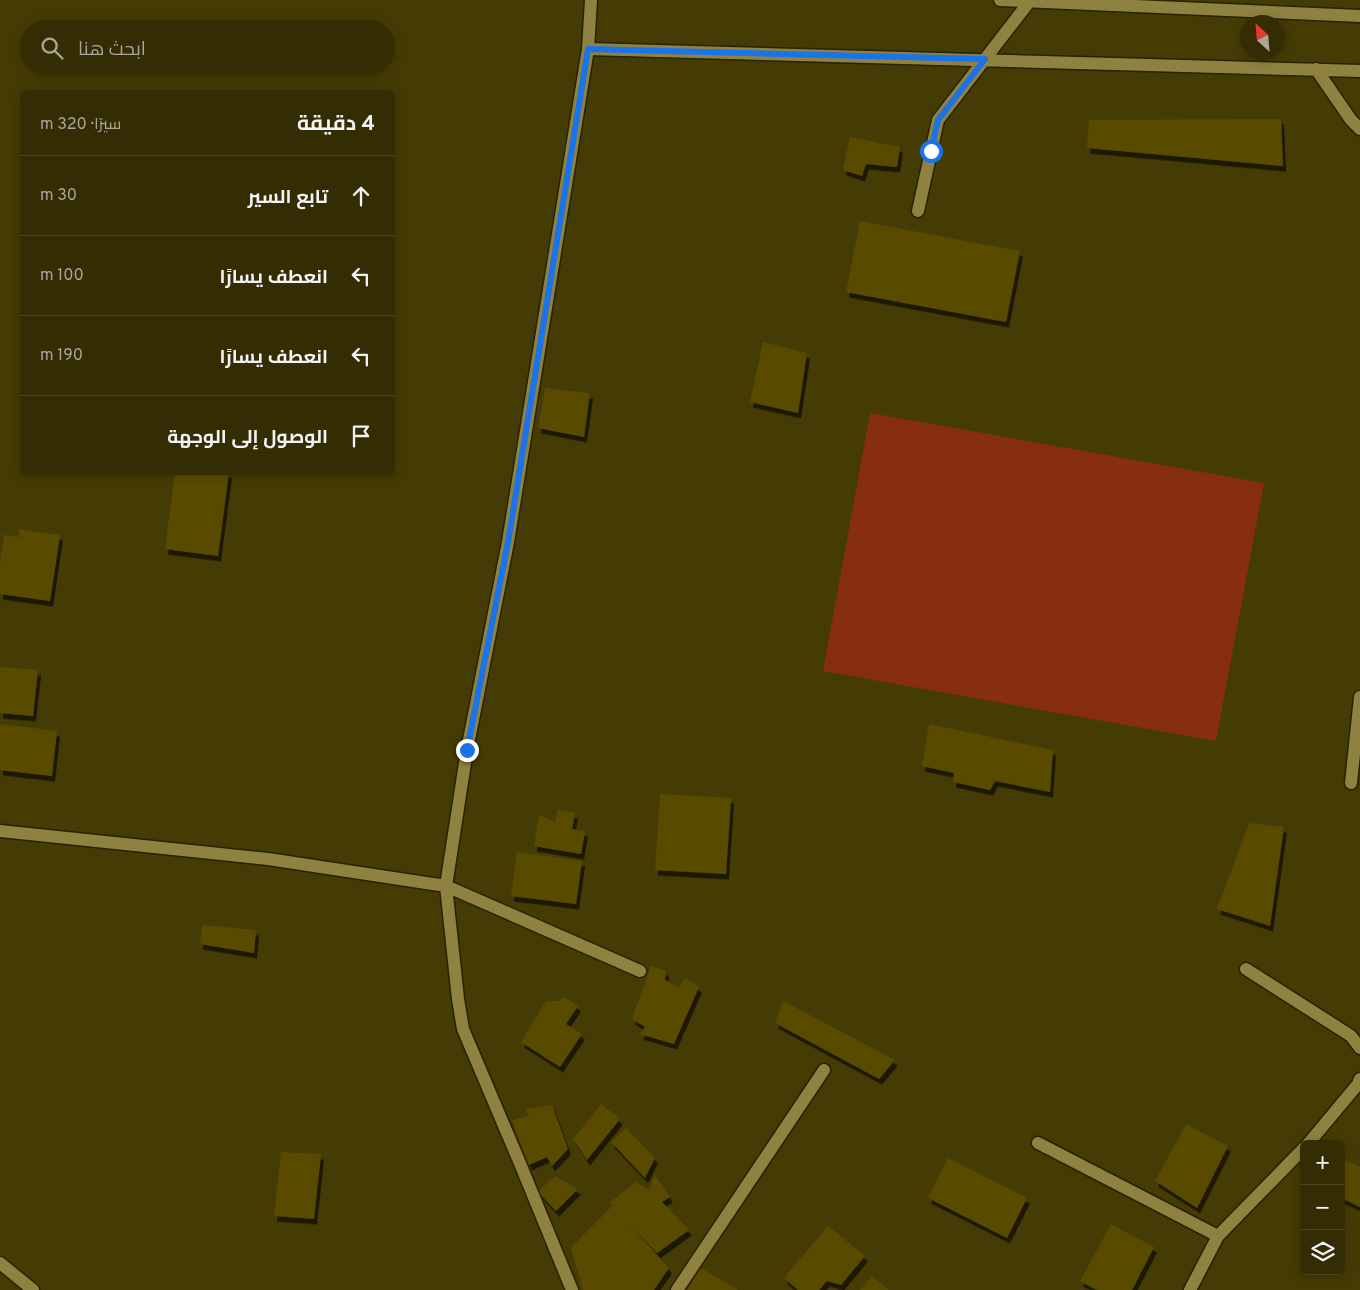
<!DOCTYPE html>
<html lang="ar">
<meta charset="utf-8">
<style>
:root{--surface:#342c03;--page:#3c340d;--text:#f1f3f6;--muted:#a9a79a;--line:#4e4825}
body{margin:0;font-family:Overpass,Cairo,sans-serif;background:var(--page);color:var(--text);direction:rtl}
.controls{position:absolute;right:15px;bottom:15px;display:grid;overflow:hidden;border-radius:8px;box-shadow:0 2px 12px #0003}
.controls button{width:45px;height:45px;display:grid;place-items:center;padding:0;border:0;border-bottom:1px solid var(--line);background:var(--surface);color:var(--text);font:25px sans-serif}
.compass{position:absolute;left:1240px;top:15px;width:45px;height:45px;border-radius:50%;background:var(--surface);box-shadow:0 2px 12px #0003;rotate:334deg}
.stop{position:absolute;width:15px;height:15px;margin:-11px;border:4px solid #1a73e8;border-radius:50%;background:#fff}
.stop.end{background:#1a73e8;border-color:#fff;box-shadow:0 1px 5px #0008}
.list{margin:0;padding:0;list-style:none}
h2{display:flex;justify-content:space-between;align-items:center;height:65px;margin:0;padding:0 20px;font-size:21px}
h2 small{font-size:16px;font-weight:400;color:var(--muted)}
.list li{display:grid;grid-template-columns:32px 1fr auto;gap:15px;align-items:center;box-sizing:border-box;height:80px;padding:0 20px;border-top:1px solid var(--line)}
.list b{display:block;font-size:19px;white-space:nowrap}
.list em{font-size:16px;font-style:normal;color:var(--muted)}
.icon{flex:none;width:28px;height:28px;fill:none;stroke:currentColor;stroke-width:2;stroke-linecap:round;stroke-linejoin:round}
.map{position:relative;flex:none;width:1360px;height:1290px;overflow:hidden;direction:ltr}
.search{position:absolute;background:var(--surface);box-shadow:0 2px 12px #0003;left:20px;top:20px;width:375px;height:55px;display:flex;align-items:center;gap:12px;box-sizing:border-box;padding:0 18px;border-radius:28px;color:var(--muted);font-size:19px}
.panel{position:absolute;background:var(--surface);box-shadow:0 2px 12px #0003;left:20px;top:90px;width:375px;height:385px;border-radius:8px;direction:rtl}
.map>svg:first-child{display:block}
.green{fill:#872e11}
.building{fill:#584b00;filter:url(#shadow)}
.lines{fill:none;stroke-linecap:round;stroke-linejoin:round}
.service-casing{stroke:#292200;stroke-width:15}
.minor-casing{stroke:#292200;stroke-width:15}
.secondary-casing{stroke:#292200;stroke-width:15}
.service{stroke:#8f8241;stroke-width:12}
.minor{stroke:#8f8241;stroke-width:12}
.secondary{stroke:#8f8241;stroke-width:12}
.route{stroke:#1a73e8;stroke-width:6}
</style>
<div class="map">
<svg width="1360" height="1290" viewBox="0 0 1360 1290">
<defs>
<filter id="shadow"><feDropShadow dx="3" dy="5.5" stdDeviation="0" flood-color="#0009"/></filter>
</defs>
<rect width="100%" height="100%" fill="#453b04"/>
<path class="green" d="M870 413 1264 483 1216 741 823 671Z"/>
<path class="building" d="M1281 119 1283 166 1087 148 1089 120Z
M850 137 900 147 897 167 866 164 862 176 843 170Z
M860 221 1020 251 1006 322 846 292Z
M763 342 807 353 798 413 750 402Z
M545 388 590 393 584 437 538 428Z
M175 472H229L218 556 165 549Z
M18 529 60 535 50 601 0 594V563L4 535 20 537Z
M0 667 38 670 33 716 0 713Z
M0 724 57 731 52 776 0 770Z
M929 724 1053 750 1050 792 995 781 990 790 953 782 954 773 922 766Z
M660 794 731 798 726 874 655 870Z
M557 810 575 813 572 829 585 831 581 854 534 846 539 815 555 822Z
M1249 823 1284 827 1270 926 1217 909Z
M517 852 582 861 576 904 511 896Z
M202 925 256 930 254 953 200 944Z
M651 966 666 971 665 980 679 988 685 978 699 987 674 1044 640 1034 645 1027 632 1019Z
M565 997 578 1006 566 1024 582 1034 560 1067 521 1042 546 1001H557Z
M783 1001 895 1060 879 1079 775 1023Z
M601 1104 620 1119 587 1160 573 1139Z
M552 1105 568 1149 552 1166 547 1157 529 1165 512 1120 529 1116 526 1109Z
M1186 1124 1228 1146 1197 1208 1155 1181Z
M626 1128 655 1158 645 1178 611 1142Z
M281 1152 321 1154 314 1219 274 1216Z
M948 1158 1027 1198 1007 1238 928 1198Z
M1341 1158 1360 1167V1207L1341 1198Z
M655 1175 670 1197 662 1202 689 1230 657 1253 629 1224 669 1268 654 1290H583L571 1248 612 1206 609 1203 636 1182 649 1190Z
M555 1176 578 1189 556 1211 538 1192Z
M1111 1224 1154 1247 1132 1290H1097L1080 1281Z
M828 1226 865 1256 841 1285 827 1281 819 1290H798L784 1278Z
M701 1268 738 1290H687Z
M872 1276 889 1290H860Z"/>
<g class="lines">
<g class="service-casing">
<path id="service" d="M588 49 1360 71
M1316 69 1351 120 1360 129
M918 211 938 120 1029 2
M1351 783 1360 697"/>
</g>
<g class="minor-casing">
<path id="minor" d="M0 831 268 859 446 886 640 971
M1246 969 1351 1036 1360 1048
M1038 1143 1218 1236
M1308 1144 1358 1084 1360 1079
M0 1263 33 1290
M572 1290 519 1161 463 1029 458 999 446 886 467 750 508 542 588 49 591 0
M677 1290 824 1070
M1190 1290 1218 1236 1304 1148"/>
</g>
<g class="secondary-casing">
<path id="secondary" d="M1000 0 1360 16"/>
</g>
<use href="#service" class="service"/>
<use href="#minor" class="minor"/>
<use href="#secondary" class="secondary"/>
</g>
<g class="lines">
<path class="route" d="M467 750 508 542 588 49 985 59 938 120 931 151"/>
</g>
</svg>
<div class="controls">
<button>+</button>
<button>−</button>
<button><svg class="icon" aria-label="layers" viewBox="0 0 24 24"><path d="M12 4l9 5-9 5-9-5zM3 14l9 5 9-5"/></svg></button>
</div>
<svg class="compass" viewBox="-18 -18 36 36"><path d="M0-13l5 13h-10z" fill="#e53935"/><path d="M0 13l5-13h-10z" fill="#a9a79a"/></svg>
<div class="stop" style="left:931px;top:151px"></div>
<div class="stop end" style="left:467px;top:750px"></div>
<div class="search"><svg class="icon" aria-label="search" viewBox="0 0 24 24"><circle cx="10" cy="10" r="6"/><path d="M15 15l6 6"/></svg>ابحث هنا</div>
<section class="panel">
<h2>4 دقيقة<small>سيرًا · 320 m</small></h2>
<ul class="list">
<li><svg class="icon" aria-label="ahead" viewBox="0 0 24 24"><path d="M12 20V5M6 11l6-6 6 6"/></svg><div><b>تابع السير</b></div><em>30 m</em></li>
<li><svg class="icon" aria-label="left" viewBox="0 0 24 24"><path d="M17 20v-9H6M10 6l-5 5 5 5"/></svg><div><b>انعطف يسارًا</b></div><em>100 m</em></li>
<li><svg class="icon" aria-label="left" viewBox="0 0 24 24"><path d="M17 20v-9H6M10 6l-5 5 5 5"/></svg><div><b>انعطف يسارًا</b></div><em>190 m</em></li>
<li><svg class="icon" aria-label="arrive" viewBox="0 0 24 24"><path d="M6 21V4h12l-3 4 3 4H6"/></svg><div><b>الوصول إلى الوجهة</b></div></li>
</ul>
</section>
</div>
